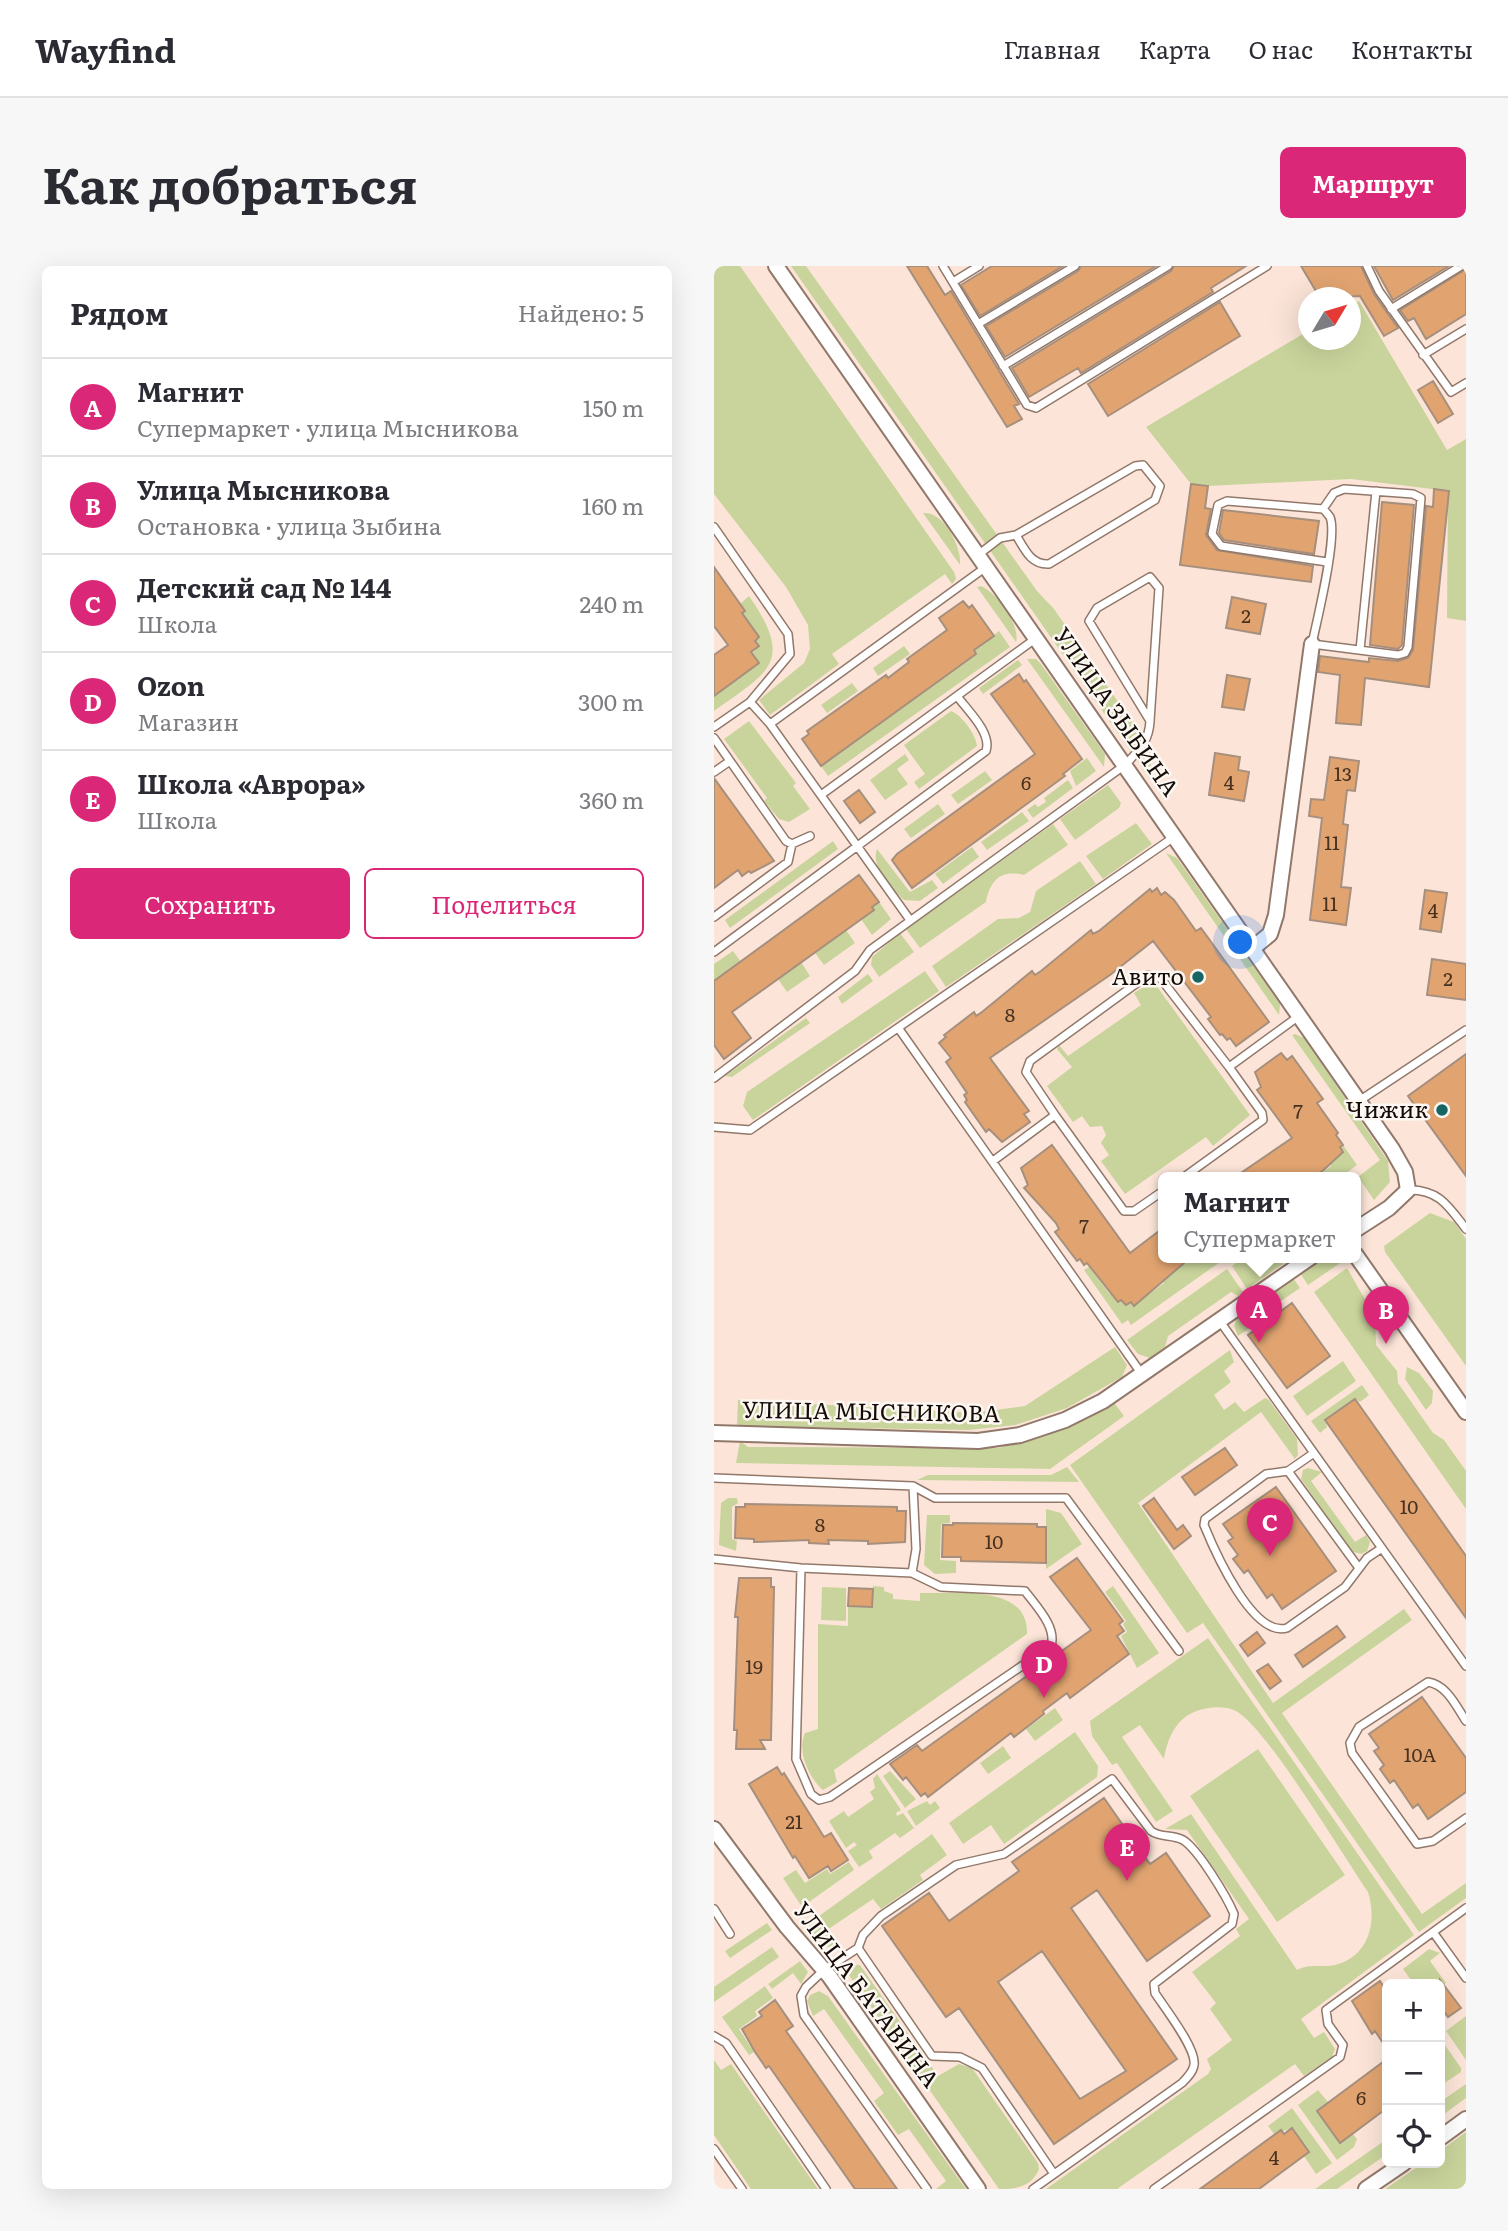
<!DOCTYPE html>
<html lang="ru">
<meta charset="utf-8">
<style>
:root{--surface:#fff;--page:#f7f7f7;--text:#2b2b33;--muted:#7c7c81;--line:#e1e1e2;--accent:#db2777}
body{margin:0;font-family:Literata,serif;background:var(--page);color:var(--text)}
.controls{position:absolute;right:21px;bottom:21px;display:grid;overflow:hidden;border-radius:10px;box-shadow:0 7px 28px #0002}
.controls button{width:63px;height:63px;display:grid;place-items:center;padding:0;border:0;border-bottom:2px solid var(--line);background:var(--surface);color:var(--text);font:35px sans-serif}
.compass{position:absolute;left:584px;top:21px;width:63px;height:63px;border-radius:50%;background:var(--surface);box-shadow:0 7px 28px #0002;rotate:52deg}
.you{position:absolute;left:527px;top:677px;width:24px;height:24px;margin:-18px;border:5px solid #fff;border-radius:50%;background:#1a73e8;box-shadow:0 0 0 10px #1a73e833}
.badge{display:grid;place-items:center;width:46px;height:46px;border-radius:50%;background:var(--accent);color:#fff;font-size:23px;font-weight:700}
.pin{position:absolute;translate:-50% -58px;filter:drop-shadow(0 2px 4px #0008)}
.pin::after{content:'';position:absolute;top:37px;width:24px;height:21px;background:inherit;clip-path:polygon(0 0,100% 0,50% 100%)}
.popup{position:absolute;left:444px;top:906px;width:203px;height:91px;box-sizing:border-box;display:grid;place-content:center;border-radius:10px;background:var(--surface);filter:drop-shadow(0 2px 5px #0005);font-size:23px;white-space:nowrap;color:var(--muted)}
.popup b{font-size:26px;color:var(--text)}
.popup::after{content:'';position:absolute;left:50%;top:100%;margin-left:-14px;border:14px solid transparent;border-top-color:var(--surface)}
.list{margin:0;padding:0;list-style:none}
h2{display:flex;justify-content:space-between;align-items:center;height:91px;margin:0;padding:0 28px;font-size:30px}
h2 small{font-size:23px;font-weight:400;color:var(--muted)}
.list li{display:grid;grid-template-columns:46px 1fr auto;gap:21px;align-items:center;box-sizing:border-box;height:98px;padding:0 28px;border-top:2px solid var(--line)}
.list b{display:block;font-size:26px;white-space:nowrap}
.list p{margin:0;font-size:23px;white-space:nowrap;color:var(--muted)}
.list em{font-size:23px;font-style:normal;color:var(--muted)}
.actions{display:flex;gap:14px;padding:21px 28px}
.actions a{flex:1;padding:16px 0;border:2px solid var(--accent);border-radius:10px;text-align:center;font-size:24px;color:var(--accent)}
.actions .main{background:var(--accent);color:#fff}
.icon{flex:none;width:38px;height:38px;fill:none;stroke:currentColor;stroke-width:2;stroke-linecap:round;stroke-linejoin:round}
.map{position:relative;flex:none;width:752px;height:1923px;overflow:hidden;border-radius:10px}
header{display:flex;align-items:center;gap:42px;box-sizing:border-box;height:98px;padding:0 35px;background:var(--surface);border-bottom:2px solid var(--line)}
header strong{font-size:33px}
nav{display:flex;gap:38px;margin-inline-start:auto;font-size:24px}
.intro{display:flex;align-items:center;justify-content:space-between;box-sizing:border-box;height:168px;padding:0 42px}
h1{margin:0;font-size:49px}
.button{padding:18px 32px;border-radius:10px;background:var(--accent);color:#fff;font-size:24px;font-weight:700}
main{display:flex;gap:42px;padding:0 42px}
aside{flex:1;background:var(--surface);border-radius:10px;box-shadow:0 7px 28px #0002}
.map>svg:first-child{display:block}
.green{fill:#c9d49c}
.building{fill:#e1a471;stroke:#a68f7d;stroke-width:2;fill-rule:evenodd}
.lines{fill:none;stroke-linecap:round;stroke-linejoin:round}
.lane-casing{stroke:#91786a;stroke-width:10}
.street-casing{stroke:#91786a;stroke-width:18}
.lane{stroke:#fff;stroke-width:7}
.street{stroke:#fff;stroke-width:14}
.poi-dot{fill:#176665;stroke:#fcf7f3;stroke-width:2.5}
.labels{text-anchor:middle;stroke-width:5;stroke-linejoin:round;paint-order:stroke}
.number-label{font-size:19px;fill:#473121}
.street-label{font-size:23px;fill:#140b06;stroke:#fcf7f3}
.poi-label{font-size:23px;fill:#140b06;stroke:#fcf7f3;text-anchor:end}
</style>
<header>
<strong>Wayfind</strong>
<nav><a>Главная</a><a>Карта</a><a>О нас</a><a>Контакты</a></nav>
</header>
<div class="intro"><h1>Как добраться</h1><a class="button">Маршрут</a></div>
<main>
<aside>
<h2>Рядом<small>Найдено: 5</small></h2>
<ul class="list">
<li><span class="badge">A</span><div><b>Магнит</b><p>Супермаркет · улица Мысникова</p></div><em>150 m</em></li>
<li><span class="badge">B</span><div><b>Улица Мысникова</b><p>Остановка · улица Зыбина</p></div><em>160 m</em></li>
<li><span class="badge">C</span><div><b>Детский сад № 144</b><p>Школа</p></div><em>240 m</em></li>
<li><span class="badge">D</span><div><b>Ozon</b><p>Магазин</p></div><em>300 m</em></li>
<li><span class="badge">E</span><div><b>Школа «Аврора»</b><p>Школа</p></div><em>360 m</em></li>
</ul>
<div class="actions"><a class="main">Сохранить</a><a>Поделиться</a></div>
</aside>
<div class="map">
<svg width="752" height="1923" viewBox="0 0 752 1923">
<rect width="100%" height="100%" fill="#fce5d8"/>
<path class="green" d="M0 0H26L240 306 242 313 238 318 231 308 118 388 125 398 56 449 45 434 90 397 96 383 94 359 72 321 0 228Z
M77 0H92L323 325 340 343 438 485 436 513Z
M645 35 733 184 752 173V355L733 352 734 225 637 213 494 220 477 218 432 161 594 65V74H636L637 41Z
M209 247C230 245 248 281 246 299Z
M267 320C282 326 307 359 302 376L263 321Z
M35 330C81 396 55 406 0 445V430L45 380 41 375 45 371 28 347 31 344 26 338Z
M285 365 296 381 114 510 107 500 262 388 260 384Z
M190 380 196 388 164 410 159 402Z
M313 393H322L327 398 391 488 390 501Z
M304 394 308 399 269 428 265 422Z
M138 417 144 425 113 447 107 439Z
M237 445C248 449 262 469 263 480L205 523 200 516 211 508 190 479Z
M35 455 82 517 79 520 96 543 75 556 65 553 50 535 53 532 10 473Z
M191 488 195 494 183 503 194 518 171 534 156 514Z
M373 492 382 505 362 520 356 505Z
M271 505 278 514 244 538 237 529Z
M354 514 359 522 319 552 313 544 321 538 324 541 332 536 330 532Z
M394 519 407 537 405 542 361 574 346 553Z
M224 538 231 548 197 572 190 563Z
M308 546 315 555 273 584 267 576Z
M422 557 438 578 389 613 372 590Z
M339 558 354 579 310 609C287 603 276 614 272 636L206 682 192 663Z
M119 575 124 583 16 662 11 654Z
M258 581 265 591 229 618 221 608Z
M163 583 196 626 218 614 224 622 206 635 190 634C178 623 156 600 163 583Z
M452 587 463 592 566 738 565 749Z
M366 595 382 618 232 721 218 700 284 653 305 652 316 646 322 625Z
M165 636 177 653 158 669 147 653Z
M132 664 141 677 110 699 101 687 119 669 122 672Z
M186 667 200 686 165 711 157 699 158 691Z
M19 685 27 696 0 715V698Z
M82 696 84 699 87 696 96 710 73 726 64 713Z
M211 705 225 725 39 854 29 840 33 826Z
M154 708 159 715 128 738 124 731Z
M439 715 536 849 499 880 492 871 411 928 387 895 395 889 387 877 392 869 388 860 376 861 368 850 359 856 333 820 358 801 343 783 345 779 354 790 427 739 420 727Z
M92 752 96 757 18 811 11 810Z
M581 768 590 772 674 895 676 916 660 934 644 911 666 894 578 769Z
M629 879 643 899 627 911H602L617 900 615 896 629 886 626 881Z
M716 947 740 956 752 973V1100L671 986 670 980Z
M487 991H513L417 1059 414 1054 408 1058 370 1004 375 1001 395 1027 412 1039 417 1036 420 1039 450 1017 447 1013 468 994 471 998 476 994 479 997Z
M530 991H565L569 998 533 1023 518 1000Z
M611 991H624L629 995 594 1019 586 1007Z
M633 1002 661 1051 662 1079 683 1105 684 1117 719 1167 730 1174 752 1205V1243L600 1026Z
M513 1003 529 1026 524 1030 517 1026 454 1070 451 1081 436 1092 424 1088 413 1074Z
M579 1012 586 1022 548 1048 550 1052 524 1070 520 1060 523 1051Z
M401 1081 413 1099 408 1111 353 1142 301 1159 255 1164 23 1160 24 1134 259 1147 311 1140Z
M516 1084 520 1096 510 1105 517 1116 500 1129 510 1144 521 1136 530 1146 551 1132 555 1134 583 1173 584 1189 581 1193 547 1146 424 1237 559 1437 690 1343 698 1354 568 1447 708 1648 752 1617V1632L705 1666 489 1357 473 1367 356 1199Z
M629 1095 642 1115 593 1150 579 1130Z
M693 1101 705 1107 719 1125 718 1137 712 1144 691 1113Z
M648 1119 655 1129 646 1136 641 1133 611 1154 613 1161 606 1167 597 1155Z
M399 1135 410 1150 336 1203 22 1197 26 1175 34 1181 285 1182 358 1160Z
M353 1201 365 1216 203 1214 214 1209H337Z
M594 1202 608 1206 597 1215 641 1276 652 1269 656 1276 653 1285 647 1288 636 1285 587 1213 589 1204Z
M14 1232H23L24 1237 18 1241V1273L23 1275 22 1285 5 1279 7 1237Z
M332 1243 347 1247 368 1278 332 1303Z
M213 1249H236V1257L227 1258 226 1294 242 1295V1307L221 1308 210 1299Z
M159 1320 170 1321V1325L179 1328V1333L206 1335V1327C240 1328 315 1317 313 1368L120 1504 123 1516 109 1524C94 1511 83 1485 91 1467L104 1463V1358L134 1360V1340L158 1341Z
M399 1320 445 1387 423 1402 407 1370 413 1366 409 1358 412 1355 391 1326Z
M108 1321 132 1322V1355L107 1354Z
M494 1372 700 1669 587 1753 600 1772 610 1766 621 1783 618 1791 590 1810 581 1798 403 1923H332L494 1808 497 1803 493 1793 518 1774 496 1743 502 1737 478 1706 526 1670 522 1663 535 1653 473 1564 451 1563 477 1548 583 1704C596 1697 607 1702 621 1699 656 1690 663 1655 654 1626 630 1591 552 1461 522 1445 509 1439 493 1441 480 1446 461 1454 453 1474 450 1493L426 1459 408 1471 459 1545 442 1556 403 1497 398 1499 378 1470 376 1455Z
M341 1442 349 1454 321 1475 312 1463Z
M361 1466 384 1500 383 1511 290 1578 277 1559 249 1578 235 1557Z
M289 1480 297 1492 274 1508 266 1497Z
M544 1483 631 1609 563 1656 476 1530Z
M176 1505 202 1533 191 1542 169 1510Z
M163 1508 187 1544 182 1547 183 1550 189 1547 200 1562 186 1572 181 1567 155 1585 159 1592 145 1601 134 1585 143 1579 140 1576 132 1582 115 1555 130 1545 134 1551 160 1533 156 1526 161 1522 159 1513Z
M213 1535 216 1539 221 1535 226 1542 202 1560 193 1545Z
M218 1568 233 1589 206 1609 209 1614 167 1643 159 1633 113 1664 125 1681 122 1683 107 1679 90 1661Z
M135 1596 140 1604 88 1641 69 1612 82 1604 91 1617 113 1603 116 1608Z
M53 1657 58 1664 16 1692 11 1685Z
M58 1681 65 1691 0 1736V1721Z
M715 1683 726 1687 716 1695 732 1717 726 1721V1718H700L689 1703Z
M86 1695 94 1706 87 1718 79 1707 58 1723 54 1718Z
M139 1699H146L224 1810 245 1798 258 1802 324 1897 325 1903C318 1921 302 1923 285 1923L132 1705Z
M51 1720 59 1732 41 1745 43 1750 25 1763 40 1786 35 1789 8 1751Z
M105 1725 114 1730 252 1923H222L232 1915 195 1863 184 1869 160 1835 170 1827 110 1743 99 1750 93 1735 96 1729Z
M752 1750V1794L732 1765Z
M726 1772 747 1802V1806L726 1820Z
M0 1794 7 1804 17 1798 104 1923H37L0 1869Z
M752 1818V1832L726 1851V1836Z
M604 1824 614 1836 603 1845 626 1876 638 1867 643 1873 640 1881 623 1894 584 1839Z
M578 1842 618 1897 602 1908 590 1890 595 1886 578 1862 560 1868 554 1860Z
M752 1866V1923H671L709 1897H726V1885Z
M673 1873V1888L623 1923H601Z"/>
<path class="building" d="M193 0H213L231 29 237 25 305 138 300 140 308 153 293 161Z
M278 0H349L266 50 247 19Z
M367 0H442L291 91 272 60 364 5Z
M460 0H532L497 22 499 26 367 107 364 102 315 131 298 102 457 5Z
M587 0H647L660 28 684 62 670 70 646 30 606 32Z
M660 0H735L679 34Z
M752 3V48L712 73 700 52 694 55 686 44Z
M506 36 526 70 394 150 374 118Z
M719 115 739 148 724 157 704 124Z
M477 218 494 220 491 242 497 243 492 269 503 284 599 300 597 316 466 299Z
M720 223 735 225 715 421 651 412 647 459 622 457 626 409 604 406 606 390 655 396V392L684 395 694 392 699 384 712 240 719 241Z
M668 236 700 239 688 379 684 383 656 379Z
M509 244 605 255 600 288 510 274 505 267Z
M0 301 31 345 28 347 45 371 41 375 45 380 37 386 45 397 0 430V389L14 379 0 360Z
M518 331 552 338 546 368 512 362Z
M249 335 255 342 258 339 280 370 260 384 262 388 107 500 88 473 95 468 93 465 172 409 174 412 195 396 193 393 233 364 225 352Z
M305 408 310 416 312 414 368 493 349 508 351 510 198 622 178 594 183 588 321 488 277 428Z
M513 409 536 413 530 444 508 441Z
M501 487 526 491 524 504 535 506 530 535 495 529Z
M616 491 645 495 641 525 633 524 629 558 634 559 627 621 637 622 632 659 596 654 608 552 595 550 597 533 610 534Z
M0 512 60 595 37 607 35 605 28 610 24 604 0 622Z
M145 524 161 546 146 557 130 535Z
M145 609 165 636 158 641 160 644 18 746 37 772 10 793 0 779V715Z
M443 622 447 629 451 626 460 634 482 665 487 662 555 756 522 780 516 772 513 774 508 768 506 769 494 753 497 751 439 675 396 709 276 792 315 845 310 848 316 856 288 876 275 863 272 866 251 836 253 834 250 829 253 827 232 796 237 792 225 777 232 771 230 769 260 746 262 750 268 746 318 705 321 709 327 705 377 664 379 668 385 665 436 623 438 626Z
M711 624 733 627 727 666 706 663Z
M718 693 752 698V734L713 729Z
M567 787 573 794 578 790 609 833 603 837 624 867 622 869 629 879 626 881 629 886 602 911H521L578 872 543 824 547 821 541 806Z
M752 788V910L694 830Z
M338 879 416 987 449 962V991H477L420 1040 417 1036 412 1039 407 1034 404 1036 373 997 370 999 366 993 363 995 341 966 345 963 342 957 310 922 314 919 307 902Z
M578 1037 616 1090 573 1122 534 1069Z
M641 1133 752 1290V1352L611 1154Z
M511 1182 523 1199 481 1229 468 1211Z
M562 1221 622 1305 568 1343 558 1328 553 1332 534 1304 530 1307 519 1293 524 1289 514 1275 519 1272 509 1258Z
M440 1232 463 1264 469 1259 477 1270 460 1283 429 1240Z
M31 1238 183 1241V1245H192L191 1276 154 1278V1275L114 1274 115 1278 95 1277V1274L40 1276V1273L21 1272 22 1241H31Z
M239 1257 323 1258V1261H332V1297L247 1295V1291H228L229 1259H239Z
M363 1292 409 1355 405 1358 410 1365 403 1370 415 1388 356 1432 353 1427 329 1445 330 1448 300 1471 297 1467 214 1531 211 1527 207 1530 192 1511 189 1514 176 1498 203 1479 208 1485 377 1364 336 1311Z
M25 1312H57V1321H60L57 1474H46L51 1483H22L23 1464H20L24 1351H21Z
M135 1322 159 1323 158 1341 134 1340Z
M623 1360 631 1371 589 1401 581 1389Z
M543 1366 551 1377 534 1390 526 1379Z
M554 1398 567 1415 556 1423 543 1405Z
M708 1431 752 1492V1526L714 1553 704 1538 699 1542 680 1514 676 1517 666 1503 670 1499 660 1485 665 1482 655 1468Z
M63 1501 68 1509 70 1507 110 1571 117 1567 134 1594 117 1605 114 1600 95 1612 81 1590 79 1592 35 1518Z
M390 1532 436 1598 452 1587 496 1650 433 1695 383 1624 357 1642 463 1793 340 1878 245 1742 232 1751 168 1660 215 1627 235 1655 305 1605 298 1596ZM328 1685 412 1805 366 1833 284 1716Z
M726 1714 747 1742 734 1751 726 1740Z
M666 1715 673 1726V1783L661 1765 658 1768 638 1735Z
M61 1734 79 1760 72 1765 183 1923H141L55 1800 52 1802 41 1786 28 1763 48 1750 45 1746Z
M673 1793V1842L626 1877 603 1845Z
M578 1862 595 1886 545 1923H486L567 1864 570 1868Z"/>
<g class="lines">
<g class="lane-casing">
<path id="lane" d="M229 0 313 139 322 142 553 0
M653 0 665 25 737 126 752 117
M239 16 265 0
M677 43 747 0
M264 58 361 0
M709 89 752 63
M289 100 454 0
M609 243 620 227 630 223 699 228 707 232 694 381 691 387 684 389 598 378C603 354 624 270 616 251 616 251 610 243 609 243L513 235 504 239 498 268 507 280 613 296
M0 261 74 368 76 388 36 436 0 461
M264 289 286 272 302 269 421 200 429 199 446 220 441 234 335 298C317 299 311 284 302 269
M646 384 662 225
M36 436 56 458 196 654
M56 458 272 301
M0 472 72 575 78 578 96 570
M0 506 16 495
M107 529 321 373
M0 651 74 596 78 578
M0 686 272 485C278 467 254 445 243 430
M185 763 427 1107
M0 812 141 705 156 684 411 499C425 484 435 476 436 455L445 322 436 311 383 342 375 355 436 455
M645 835 752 764
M341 849 410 945H420L449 925
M0 861 36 864 460 571
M279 895 341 849 312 806 316 795 434 709 447 713 515 801 585 750
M470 911 549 854 548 847 515 801
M694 924C725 923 735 941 752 963
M505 1054 752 1400
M600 1187 574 1205 552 1208 491 1253 490 1259C501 1286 539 1372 573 1362L631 1321 653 1292 668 1282
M574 1205 645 1302
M0 1212 199 1220 221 1232H352L465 1385
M0 1293 87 1302 198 1307 202 1283 199 1220
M87 1302 82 1493 97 1528 105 1534 116 1531 337 1380C343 1361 322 1340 311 1325L227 1321 198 1307
M752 1455C742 1440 733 1419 714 1416L645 1461 636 1477 638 1487 703 1578 719 1575 752 1552
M0 1643 16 1668
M719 1666 752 1712
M144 1682 218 1790 246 1791 268 1802 340 1908
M0 1770 12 1777 112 1923
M0 1883 28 1923
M213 1923 90 1749 87 1730 92 1721 110 1704 144 1682 149 1669 167 1650 242 1599 290 1588 398 1513 437 1565C447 1572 458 1568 469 1574 484 1583 513 1631 520 1648L518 1658 440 1718 441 1727C450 1741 483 1783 480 1799 479 1806 473 1812 468 1817L319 1923
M440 1923 626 1791 629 1779 614 1758 612 1744 752 1642"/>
</g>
<g class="street-casing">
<path id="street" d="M62 0 678 883 691 906 694 924 675 942 641 964
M539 682 556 668 562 649 598 378
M641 988 752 1146
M0 1167 264 1175 306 1169 351 1154 389 1135 597 991
M0 1563 73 1661 116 1711 264 1923
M726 1872 752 1853
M652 1923 690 1897"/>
</g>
<use href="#lane" class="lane"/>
<use href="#street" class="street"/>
</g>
<g class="poi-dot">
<circle cx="484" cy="711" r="7"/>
<circle cx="728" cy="844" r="7"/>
</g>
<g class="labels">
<g class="number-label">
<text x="532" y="357">2</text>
<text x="629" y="515">13</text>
<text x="312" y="524">6</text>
<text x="515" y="524">4</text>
<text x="618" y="584">11</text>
<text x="616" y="645">11</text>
<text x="719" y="652">4</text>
<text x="734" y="720">2</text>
<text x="296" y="756">8</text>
<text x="584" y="852">7</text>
<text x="370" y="967">7</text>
<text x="695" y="1248">10</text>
<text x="106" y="1266">8</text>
<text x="280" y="1283">10</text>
<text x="40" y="1408">19</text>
<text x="706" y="1496">10А</text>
<text x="80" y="1563">21</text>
<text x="647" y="1839">6</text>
<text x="560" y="1899">4</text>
</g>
<g class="street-label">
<text transform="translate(402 446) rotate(55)" y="8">УЛИЦА ЗЫБИНА</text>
<text transform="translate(157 1146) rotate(1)" y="8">УЛИЦА МЫСНИКОВА</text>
<text transform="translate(152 1729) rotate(53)" y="8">УЛИЦА БАТАВИНА</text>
</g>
<g class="poi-label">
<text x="470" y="719">Авито</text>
<text x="714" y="852">Чижик</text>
</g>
</g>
</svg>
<div class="controls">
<button>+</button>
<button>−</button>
<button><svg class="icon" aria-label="locate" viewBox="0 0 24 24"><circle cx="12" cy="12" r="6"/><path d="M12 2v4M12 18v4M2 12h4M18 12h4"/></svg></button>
</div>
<svg class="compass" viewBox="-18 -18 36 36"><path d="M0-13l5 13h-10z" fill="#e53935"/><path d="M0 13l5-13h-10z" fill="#7c7c81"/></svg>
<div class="you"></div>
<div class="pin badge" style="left:545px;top:1077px">A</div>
<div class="popup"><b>Магнит</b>Супермаркет</div>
<div class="pin badge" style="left:672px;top:1078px">B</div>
<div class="pin badge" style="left:556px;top:1290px">C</div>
<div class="pin badge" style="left:330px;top:1432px">D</div>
<div class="pin badge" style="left:413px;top:1615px">E</div>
</div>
</main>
